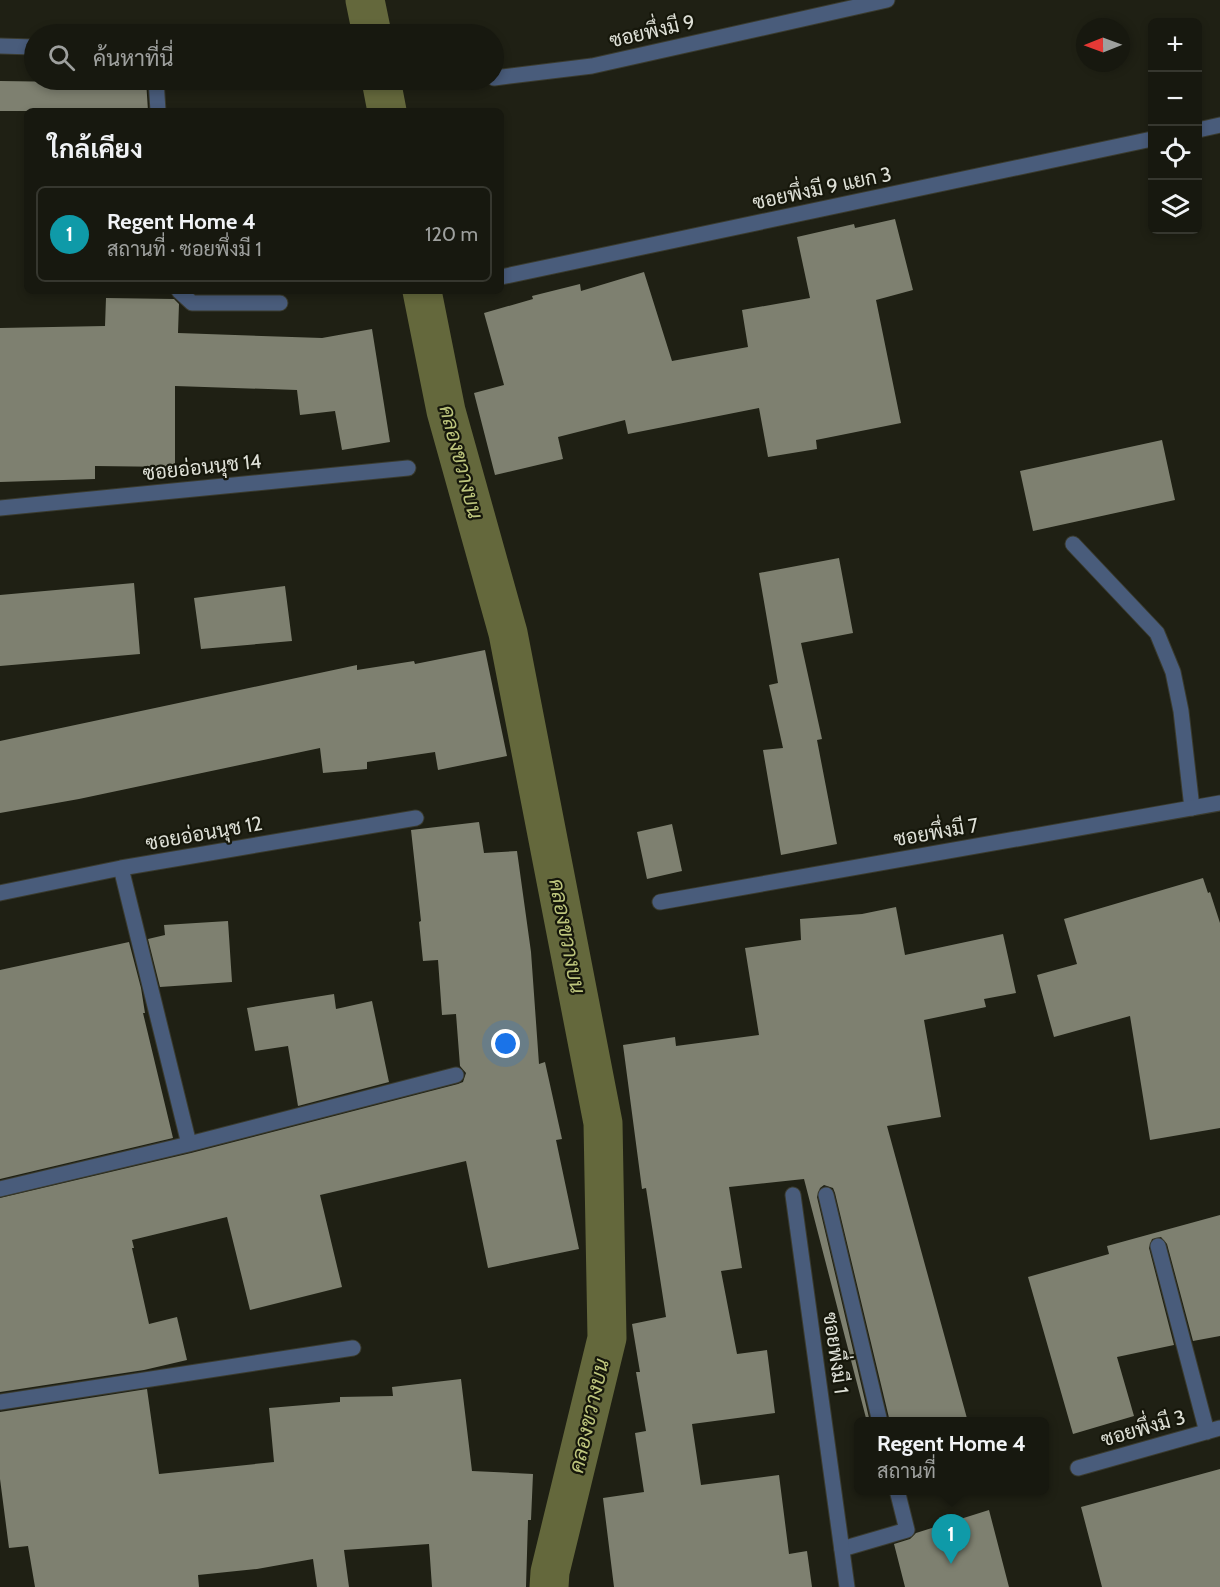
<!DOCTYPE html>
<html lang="th">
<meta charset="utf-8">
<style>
:root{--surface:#17180f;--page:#202118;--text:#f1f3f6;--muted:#9ea09e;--line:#36372f;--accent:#ea580c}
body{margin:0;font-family:Cabin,Sarabun,sans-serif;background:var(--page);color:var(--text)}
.controls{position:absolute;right:18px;top:18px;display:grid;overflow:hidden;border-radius:9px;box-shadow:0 3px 9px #0003}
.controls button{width:54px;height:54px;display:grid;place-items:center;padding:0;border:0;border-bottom:2px solid var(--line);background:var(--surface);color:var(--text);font:30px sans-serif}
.compass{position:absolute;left:1076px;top:18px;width:54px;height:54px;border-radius:50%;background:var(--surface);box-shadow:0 3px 9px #0003;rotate:269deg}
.you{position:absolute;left:506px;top:1044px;width:21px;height:21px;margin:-15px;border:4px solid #fff;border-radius:50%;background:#1a73e8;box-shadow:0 0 0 9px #1a73e833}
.badge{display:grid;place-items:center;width:39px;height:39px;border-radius:50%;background:var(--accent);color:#fff;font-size:20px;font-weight:700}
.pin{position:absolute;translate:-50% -50px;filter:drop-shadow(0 2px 3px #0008)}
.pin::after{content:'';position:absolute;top:32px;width:21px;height:18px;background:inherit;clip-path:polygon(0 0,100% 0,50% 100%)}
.popup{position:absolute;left:854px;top:1417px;width:195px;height:78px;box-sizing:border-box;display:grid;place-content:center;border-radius:9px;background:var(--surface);filter:drop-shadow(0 2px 4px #0005);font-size:20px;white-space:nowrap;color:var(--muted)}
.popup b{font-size:22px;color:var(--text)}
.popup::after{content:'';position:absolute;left:50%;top:100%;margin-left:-12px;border:12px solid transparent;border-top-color:var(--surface)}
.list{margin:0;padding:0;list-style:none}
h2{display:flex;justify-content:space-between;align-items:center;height:78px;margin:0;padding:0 24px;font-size:26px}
h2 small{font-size:20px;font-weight:400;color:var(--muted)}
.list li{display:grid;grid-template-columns:39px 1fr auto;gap:18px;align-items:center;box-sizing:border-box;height:96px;margin:0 12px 12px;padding:0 12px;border:2px solid var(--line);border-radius:9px}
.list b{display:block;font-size:22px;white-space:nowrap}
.list p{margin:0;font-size:20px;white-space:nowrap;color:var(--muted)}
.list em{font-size:20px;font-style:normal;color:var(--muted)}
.icon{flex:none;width:33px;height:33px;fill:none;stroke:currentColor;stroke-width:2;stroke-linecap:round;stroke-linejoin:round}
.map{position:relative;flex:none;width:1220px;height:1587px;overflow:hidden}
.search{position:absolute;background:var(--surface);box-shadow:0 3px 9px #0003;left:24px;top:24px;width:480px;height:66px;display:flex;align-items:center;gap:15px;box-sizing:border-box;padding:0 21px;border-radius:33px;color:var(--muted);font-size:22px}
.panel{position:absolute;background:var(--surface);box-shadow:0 3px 9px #0003;left:24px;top:108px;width:480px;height:186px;border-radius:9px}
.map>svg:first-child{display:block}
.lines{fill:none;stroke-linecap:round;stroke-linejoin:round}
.canal{stroke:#64683c;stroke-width:39}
.building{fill:#7e8070}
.lane-casing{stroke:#3a3b2f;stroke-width:17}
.street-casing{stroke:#3a3b2f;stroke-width:17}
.lane{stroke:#495c7b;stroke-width:15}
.street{stroke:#495c7b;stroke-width:15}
.labels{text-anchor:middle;stroke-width:4.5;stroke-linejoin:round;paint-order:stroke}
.street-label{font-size:20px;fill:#dee0d7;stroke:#16170b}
.water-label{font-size:21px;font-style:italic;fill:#bec67d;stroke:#16170b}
</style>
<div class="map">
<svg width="1220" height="1587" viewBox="0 0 1220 1587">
<rect width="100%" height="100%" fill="#1f2014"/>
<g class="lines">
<path class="canal" d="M365 0 372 34
M381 80 387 111
M422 291 446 411 508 633 603 1123 607 1338 550 1572 549 1587"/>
</g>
<path class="building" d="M71 80H146L148 111H0V81L71 82Z
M895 219 913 290 876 300 901 423 816 440 817 449 768 457 759 408 628 434 625 420 558 437 563 459 495 475 474 393 504 385 484 313 533 299 532 296 580 284 581 291 644 272 672 361 748 347 742 310 810 298 797 237 854 224 855 228Z
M106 298 174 299 179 304 178 333 322 338 372 329 390 442 342 450 335 411 300 415 297 390 175 386V467L95 466V479L0 482V328L105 326Z
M1162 440 1175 500 1033 531 1020 471Z
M839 558 853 633 801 643 822 739 817 740 837 844 781 855 763 750 783 748 769 685 778 683 759 573Z
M134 583 140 654 0 666V595Z
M285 586 292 641 201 649 194 598Z
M485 650 507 756 438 770 435 752 367 762V769L323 773 320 748 79 799 0 813V741L357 665V670L414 661 415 664Z
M479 822 484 853 517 851 531 952 539 1064 545 1062 562 1139 556 1140 579 1249 488 1268 466 1161 320 1195 342 1287 250 1310 227 1217 132 1240 134 1248H132L149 1324 177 1317 187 1360 144 1370 0 1392V1198L191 1153 458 1084 463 1082 466 1073 460 1066 456 1014 442 1015 438 960 423 961 419 922 421 921 411 830Z
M672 824 682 871 647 879 637 832Z
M1203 878 1208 893 1210 892 1220 923V1128L1150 1140 1130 1016 1054 1037 1037 975 1077 964 1064 919Z
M896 907 905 955 1003 934 1016 993 984 999 986 1007 924 1020 941 1117 887 1126 968 1422H890L835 1193 833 1188 824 1185 820 1188 817 1197 870 1422H867L804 1179 729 1187 742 1268 721 1271 737 1354 767 1350 775 1413 692 1424 701 1485 779 1475 789 1554 807 1551 812 1587H614L603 1498 644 1492 635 1433 646 1431 636 1372H640L632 1324 666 1317 646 1188 642 1189 623 1045 675 1037 676 1046 759 1035 745 948 801 940 800 919 862 914Z
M228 921 232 982 160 987 148 939 165 935 164 925Z
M129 942 141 988 145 1013H143L173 1138 0 1179V970Z
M334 994 336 1009 372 1001 389 1082 298 1106 288 1046 255 1051 247 1008Z
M1220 1215V1336L1193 1341 1167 1244 1161 1237 1152 1239 1149 1248 1174 1345 1117 1357 1134 1416 1073 1434 1028 1277 1109 1254 1107 1246Z
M461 1379 472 1471 533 1474 531 1520H528L526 1587H432L429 1544 344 1550 349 1587H317L313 1559 257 1569 198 1575 199 1587H35L28 1546 9 1548 0 1479V1412L147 1389 159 1474 274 1462 269 1408 340 1402V1397L393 1396 392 1387Z
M1220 1469V1587H1102L1081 1507Z
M989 1510 1009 1587H905L894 1544 910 1539 916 1533Z"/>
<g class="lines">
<g class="lane-casing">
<path id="lane" d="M1073 544 1157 633 1173 672 1181 711 1192 808
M826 1195 880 1422
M842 1549 907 1530 897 1490"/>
</g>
<g class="street-casing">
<path id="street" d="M0 46 34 47
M494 78 592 66 887 0
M156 80 158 111
M463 81 478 80
M1198 130 1220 125
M501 277 1152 139
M179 291 192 303H280
M0 508 408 468
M121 868 189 1144
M0 893 121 868 416 818
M660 902 1220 803
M0 1189 189 1144 456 1075
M793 1195 847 1587
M1158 1246 1207 1432
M0 1402 353 1348
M1078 1468 1220 1428"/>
</g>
<use href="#lane" class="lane"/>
<use href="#street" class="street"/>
</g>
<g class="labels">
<g class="street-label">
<text transform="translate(652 31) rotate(-13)" y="7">ซอยพึ่งมี 9</text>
<text transform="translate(822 188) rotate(-12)" y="7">ซอยพึ่งมี 9 แยก 3</text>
<text transform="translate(202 467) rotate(-6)" y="7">ซอยอ่อนนุช 14</text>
<text transform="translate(936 832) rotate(-10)" y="7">ซอยพึ่งมี 7</text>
<text transform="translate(204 833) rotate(-10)" y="7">ซอยอ่อนนุช 12</text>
<text transform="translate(836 1353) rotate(82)" y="7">ซอยพึ่งมี 1</text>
<text transform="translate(1143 1428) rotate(-16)" y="7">ซอยพึ่งมี 3</text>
</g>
<g class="water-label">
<text transform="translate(461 462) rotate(75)" y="7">คลองขวางบน</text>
<text transform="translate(567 936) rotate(79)" y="7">คลองขวางบน</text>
<text transform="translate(589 1416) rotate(-77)" y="7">คลองขวางบน</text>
</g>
</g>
</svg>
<div class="controls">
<button>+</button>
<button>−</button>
<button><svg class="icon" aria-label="locate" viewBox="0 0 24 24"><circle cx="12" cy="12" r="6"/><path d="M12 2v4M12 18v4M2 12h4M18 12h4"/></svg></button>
<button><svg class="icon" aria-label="layers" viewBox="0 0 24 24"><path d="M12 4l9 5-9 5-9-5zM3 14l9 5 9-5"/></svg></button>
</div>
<svg class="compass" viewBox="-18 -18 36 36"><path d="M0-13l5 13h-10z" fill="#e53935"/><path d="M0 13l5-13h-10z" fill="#9ea09e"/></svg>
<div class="you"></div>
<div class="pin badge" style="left:951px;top:1564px;background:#0f9aa8">1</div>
<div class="popup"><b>Regent Home 4</b>สถานที่</div>
<div class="search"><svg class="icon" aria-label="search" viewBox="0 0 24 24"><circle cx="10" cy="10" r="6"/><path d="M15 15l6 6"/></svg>ค้นหาที่นี่</div>
<section class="panel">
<h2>ใกล้เคียง<small></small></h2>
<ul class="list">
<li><span class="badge" style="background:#0f9aa8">1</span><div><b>Regent Home 4</b><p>สถานที่ · ซอยพึ่งมี 1</p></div><em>120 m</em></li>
</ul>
</section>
</div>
